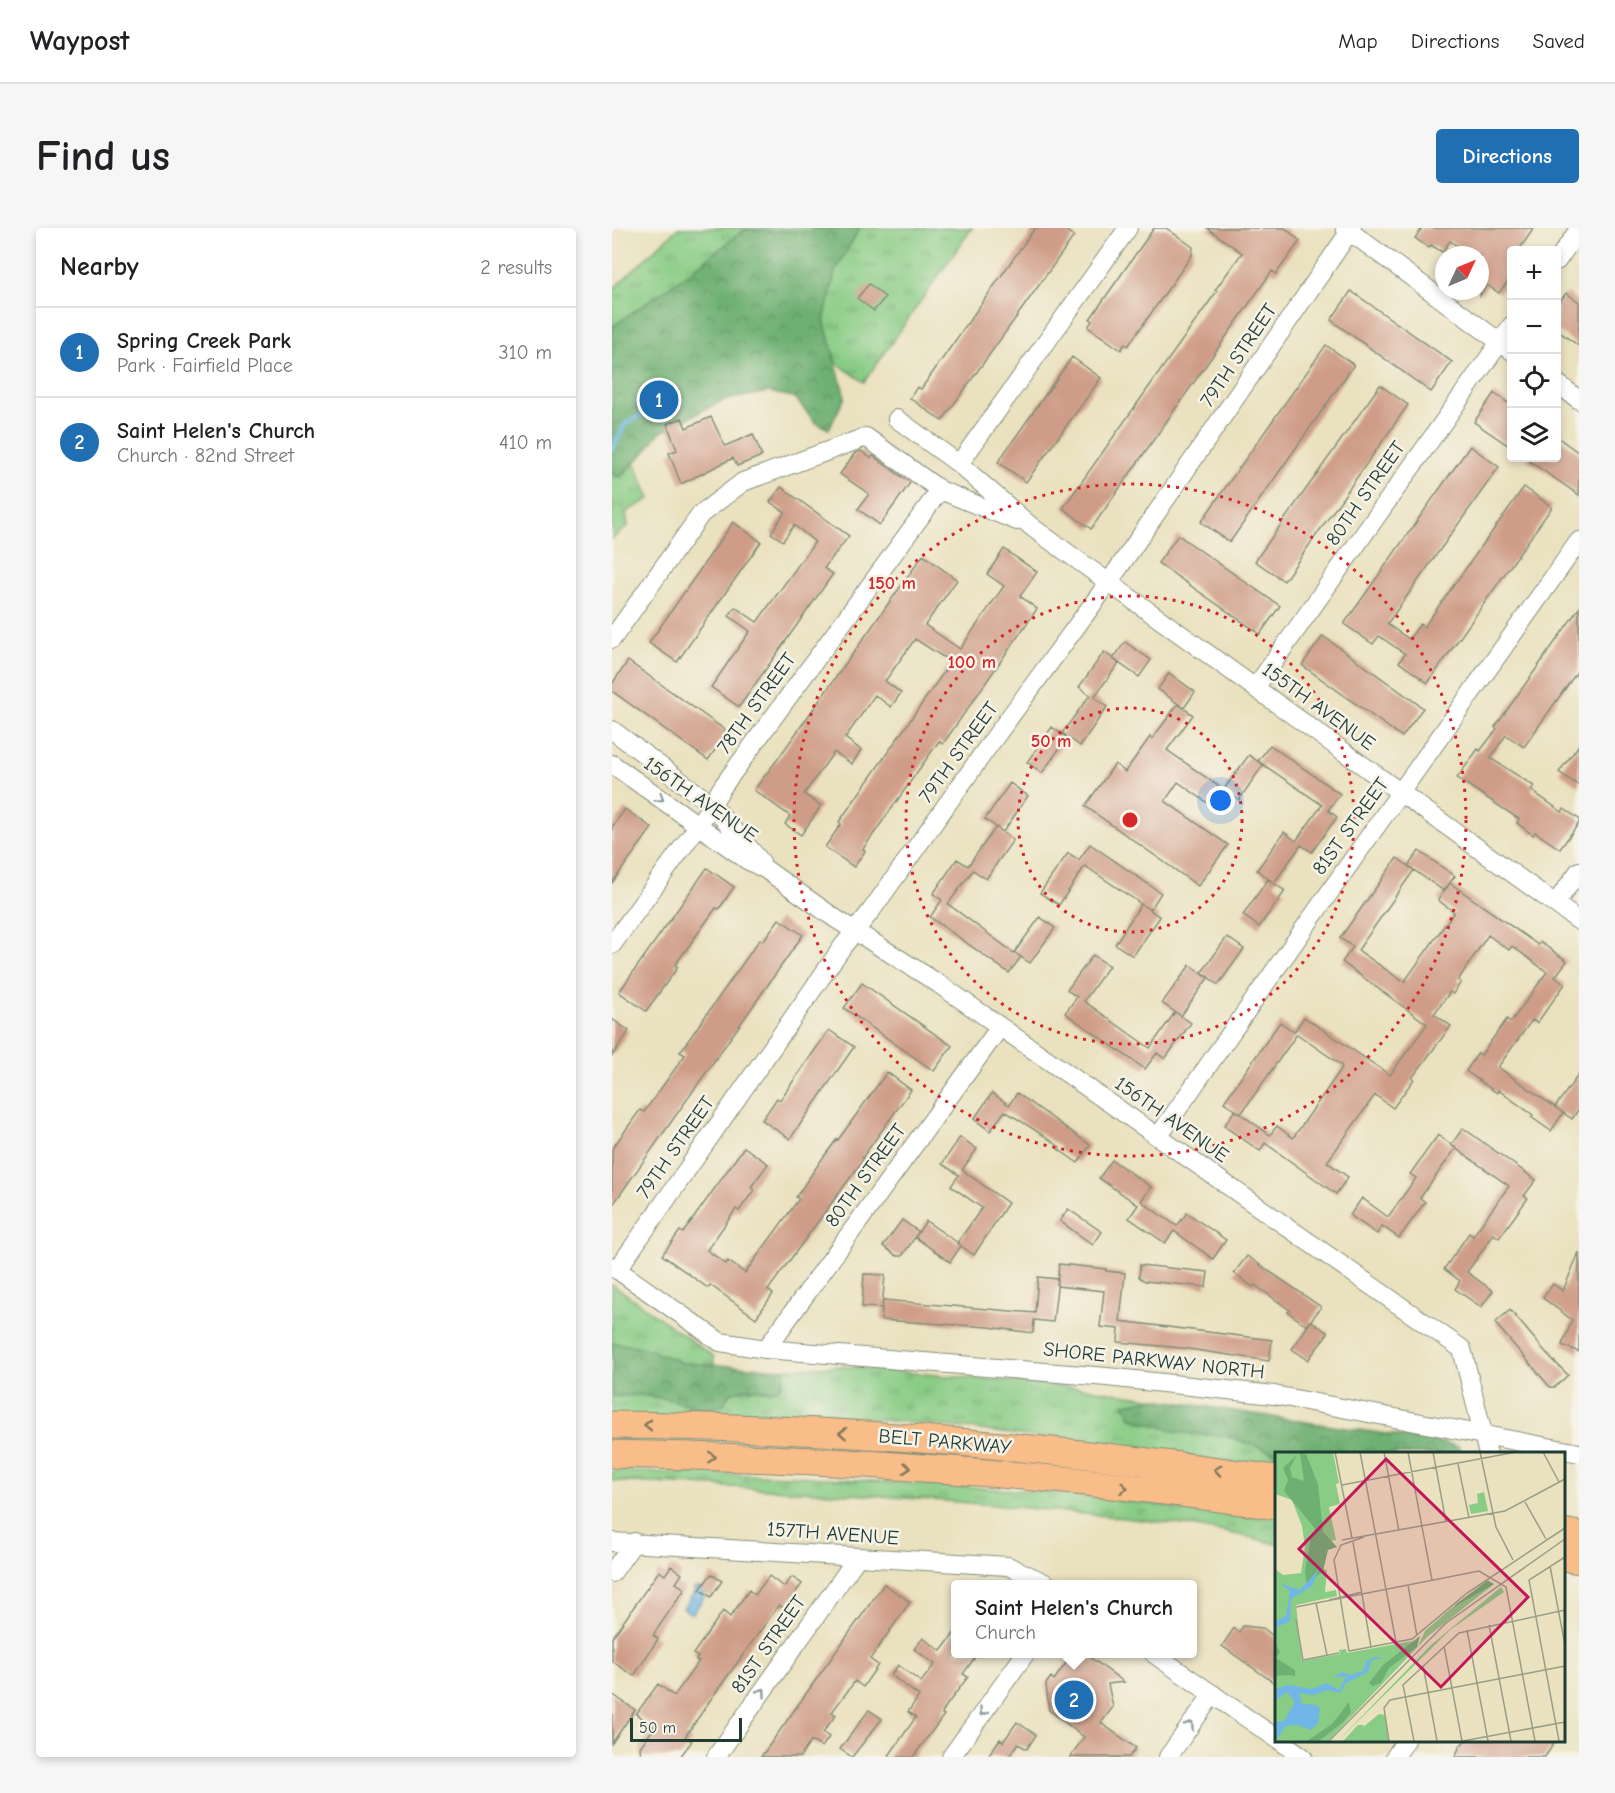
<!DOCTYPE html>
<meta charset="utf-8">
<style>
:root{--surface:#fff;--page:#f6f6f6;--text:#202124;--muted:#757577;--line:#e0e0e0;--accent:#1f6fb2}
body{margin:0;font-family:"Comic Neue",sans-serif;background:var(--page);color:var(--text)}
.controls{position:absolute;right:18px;top:18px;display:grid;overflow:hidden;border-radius:6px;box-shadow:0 3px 9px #0003}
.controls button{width:54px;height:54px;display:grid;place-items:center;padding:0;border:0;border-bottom:2px solid var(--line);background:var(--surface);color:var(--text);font:30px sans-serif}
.compass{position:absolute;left:823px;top:18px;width:54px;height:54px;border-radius:50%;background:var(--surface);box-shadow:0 3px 9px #0003;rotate:46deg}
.scale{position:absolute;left:18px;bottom:15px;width:112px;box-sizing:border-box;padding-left:6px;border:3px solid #1f3d34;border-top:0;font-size:16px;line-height:21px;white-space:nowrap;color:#1f3d34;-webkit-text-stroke:4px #f7f3e8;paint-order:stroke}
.you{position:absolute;left:609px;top:573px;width:21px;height:21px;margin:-15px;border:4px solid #fff;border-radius:50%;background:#1a73e8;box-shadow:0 0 0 9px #1a73e833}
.badge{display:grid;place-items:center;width:39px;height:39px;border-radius:50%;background:var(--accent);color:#fff;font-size:20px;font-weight:700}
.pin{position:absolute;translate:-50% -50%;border:3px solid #fff;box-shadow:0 2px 6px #0006}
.popup{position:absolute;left:339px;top:1352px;width:246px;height:78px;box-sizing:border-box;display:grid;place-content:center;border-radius:6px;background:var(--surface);filter:drop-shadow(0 2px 4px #0005);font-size:20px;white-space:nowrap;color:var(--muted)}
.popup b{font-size:22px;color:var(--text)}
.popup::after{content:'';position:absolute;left:50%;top:100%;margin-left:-12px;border:12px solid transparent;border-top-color:var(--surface)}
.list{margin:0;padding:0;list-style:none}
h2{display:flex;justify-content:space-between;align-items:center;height:78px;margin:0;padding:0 24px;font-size:26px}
h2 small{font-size:20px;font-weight:400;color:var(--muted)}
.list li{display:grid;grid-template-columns:39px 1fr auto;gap:18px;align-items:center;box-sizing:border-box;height:90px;padding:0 24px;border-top:2px solid var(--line)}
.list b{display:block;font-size:22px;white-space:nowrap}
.list p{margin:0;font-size:20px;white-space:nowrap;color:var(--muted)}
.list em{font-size:20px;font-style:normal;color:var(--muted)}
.icon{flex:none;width:33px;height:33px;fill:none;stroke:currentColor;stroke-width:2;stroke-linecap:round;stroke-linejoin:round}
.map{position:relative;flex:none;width:967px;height:1529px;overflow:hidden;border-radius:6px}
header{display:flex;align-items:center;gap:36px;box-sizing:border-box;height:84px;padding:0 30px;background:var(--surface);border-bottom:2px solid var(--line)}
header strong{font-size:28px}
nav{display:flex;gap:33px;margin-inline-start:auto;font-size:21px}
.intro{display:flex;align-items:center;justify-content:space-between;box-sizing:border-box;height:144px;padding:0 36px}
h1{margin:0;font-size:42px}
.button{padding:15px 27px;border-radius:6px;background:var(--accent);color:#fff;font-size:21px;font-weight:700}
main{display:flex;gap:36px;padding:0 36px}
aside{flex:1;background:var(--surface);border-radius:6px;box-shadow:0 3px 9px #0003}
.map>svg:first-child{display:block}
.grass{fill:url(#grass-tufts);stroke:#54845c;stroke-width:1.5}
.forest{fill:url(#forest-crowns);stroke:#467653;stroke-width:1.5}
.water{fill:url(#water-waves);stroke:#487a8e;stroke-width:1.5}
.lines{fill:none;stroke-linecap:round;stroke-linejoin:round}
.stream{stroke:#70b7e7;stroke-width:4.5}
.building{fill:#cf9d87}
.minor-casing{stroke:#848f79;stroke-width:20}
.highway-casing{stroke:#848f79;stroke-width:29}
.minor{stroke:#fff;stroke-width:18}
.highway{stroke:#f8bd89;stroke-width:27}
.oneway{stroke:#8f9e9a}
.oneway2{stroke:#81775a}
.ring{fill:none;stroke:#d62828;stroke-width:3;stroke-dasharray:3 6}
.labels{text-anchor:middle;stroke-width:5;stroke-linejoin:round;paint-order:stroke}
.street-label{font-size:20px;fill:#1f3d34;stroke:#f7f3e8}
.inset-road{fill:none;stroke:#999f87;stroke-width:1.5}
.view{fill:#c2185b;fill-opacity:0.15;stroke:#c2185b;stroke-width:3}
.inset-edge{fill:none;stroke:#1f3d34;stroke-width:3}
.centre{fill:#d62828;stroke:#f7f3e8;stroke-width:3}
.ring-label{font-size:18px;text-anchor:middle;font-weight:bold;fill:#d62828;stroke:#f7f3e8;stroke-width:5;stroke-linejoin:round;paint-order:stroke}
</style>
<header>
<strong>Waypost</strong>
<nav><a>Map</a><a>Directions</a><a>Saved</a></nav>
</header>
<div class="intro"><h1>Find us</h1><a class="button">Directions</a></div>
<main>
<aside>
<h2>Nearby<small>2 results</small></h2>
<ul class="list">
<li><span class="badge">1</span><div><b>Spring Creek Park</b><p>Park · Fairfield Place</p></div><em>310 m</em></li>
<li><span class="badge">2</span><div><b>Saint Helen's Church</b><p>Church · 82nd Street</p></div><em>410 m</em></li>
</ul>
</aside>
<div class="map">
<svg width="967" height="1529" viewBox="0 0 967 1529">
<defs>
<pattern id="grass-tufts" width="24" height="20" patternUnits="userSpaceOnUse" patternTransform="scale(1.5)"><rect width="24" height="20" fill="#89cc85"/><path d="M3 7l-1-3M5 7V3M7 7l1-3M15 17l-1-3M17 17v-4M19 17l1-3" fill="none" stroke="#6fa76e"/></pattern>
<pattern id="forest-crowns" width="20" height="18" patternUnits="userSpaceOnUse" patternTransform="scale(1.5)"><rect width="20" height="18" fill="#6eb072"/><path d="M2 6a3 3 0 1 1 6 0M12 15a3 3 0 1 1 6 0" fill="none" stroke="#5a905e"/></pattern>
<pattern id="water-waves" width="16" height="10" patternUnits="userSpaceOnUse" patternTransform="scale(1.5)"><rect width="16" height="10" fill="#70b7e7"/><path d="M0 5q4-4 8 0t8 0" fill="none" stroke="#5b96bc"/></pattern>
</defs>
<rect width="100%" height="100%" fill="#f7f3e8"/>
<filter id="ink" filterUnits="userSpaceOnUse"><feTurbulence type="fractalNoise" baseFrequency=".0167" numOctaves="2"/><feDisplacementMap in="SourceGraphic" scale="12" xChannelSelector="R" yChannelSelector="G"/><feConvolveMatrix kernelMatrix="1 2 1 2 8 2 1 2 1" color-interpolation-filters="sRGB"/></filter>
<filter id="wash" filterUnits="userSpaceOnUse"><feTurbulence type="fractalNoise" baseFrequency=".008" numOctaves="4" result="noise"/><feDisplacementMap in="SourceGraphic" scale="24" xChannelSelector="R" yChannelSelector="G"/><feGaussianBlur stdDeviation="1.35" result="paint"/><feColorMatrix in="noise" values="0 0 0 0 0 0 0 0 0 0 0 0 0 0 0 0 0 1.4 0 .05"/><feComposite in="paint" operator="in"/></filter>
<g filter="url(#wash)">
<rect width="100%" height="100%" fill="#eae1be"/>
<path class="grass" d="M66 0H360L252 154 86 38 73 48 9 203 38 271 14 284 16 298 0 311V62Z
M0 1056 102 1129 101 1179 110 1178 117 1165 136 1160 160 1163 170 1157 173 1141 224 1138 472 1160 847 1218 849 1226H664V1240L361 1201 200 1185H101L0 1198Z
M0 1243 181 1248 435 1264 664 1291V1316C593 1296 518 1291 444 1283 297 1268 148 1260 0 1253Z"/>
<path class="forest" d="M200 0H248L224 41 212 92 233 169 217 201 204 195 182 169 156 164 109 173 47 205 33 224 8 249 0 246V99L73 48 132 2 199 4Z
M0 1115 31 1119 71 1135 173 1141 170 1157 160 1163 136 1160 118 1165 110 1178 91 1181 60 1172 28 1167 0 1169Z
M542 1171 834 1215 846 1222 848 1226H666L615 1208 569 1205 520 1190 512 1176Z"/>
<path class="water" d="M86 1359 93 1362 91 1371 80 1386 71 1380 82 1365V1360L85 1361Z"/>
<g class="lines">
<path class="stream" d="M0 221 14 195 43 181 55 170 70 173"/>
</g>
<g id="blocks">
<path class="building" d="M423 0H450L462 8 330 193 298 170 305 159 309 161Z
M542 0H554L581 19 580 27 516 118 513 116 509 122 476 99 480 93 478 91Z
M595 0H673L688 13 664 46 660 43 479 301 451 280 605 63 603 62 630 25Z
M810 0H922L907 22H900V48L887 65 875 57 868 68V27H858L838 13 830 24 819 17 817 20 803 10Z
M257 56 273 69 262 83 245 70Z
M739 63 840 134 819 164 719 92Z
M954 65 967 74V118L945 102V78Z
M714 117 742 137 618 314 589 294Z
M460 129 489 150 414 254 386 234Z
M768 157 796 177 672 353 643 333Z
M882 165 900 178V220L862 194Z
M99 189 113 218 141 206 150 228 125 238 121 230 69 256 57 225 65 222 55 196 70 190 74 200Z
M945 209 967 225V267L913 230H945Z
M858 218 887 239 775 396 797 411 808 396 812 399 912 259 940 279 816 455 787 434 793 426 767 408 761 416 732 396Z
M249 223 259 230 261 228 298 255 268 297 246 281 257 266 228 246 243 225Z
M169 259 237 308 212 340 221 346 127 479 99 459 138 403 117 388 123 379 145 394 203 314 182 297 171 313 159 305 173 284 158 274Z
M121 294 149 314 65 434 37 415Z
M566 307 668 378 648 406 546 335Z
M392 321 425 344 408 368 425 381 331 516 327 513 251 621 253 623 242 639 213 619 229 596 227 594 339 434 303 411 273 453 289 465 279 479 263 467 233 510 249 522 240 536 222 524 192 566 209 578 189 607 173 596 178 588 142 562 165 532 311 327 345 352 313 397 348 421 392 358 375 346Z
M967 380V441L912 519 894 507 878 530 922 558 919 562 950 584 952 581 967 591V595L948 621 923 604 921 607 905 595 907 591 845 550 866 521 868 523 885 501 883 499Z
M711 408 811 480 790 509 690 437Z
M513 414 539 432 527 449 501 431Z
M492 424 507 435 482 469 495 479 468 518 450 505 478 467 467 459Z
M16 433 116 504 96 532 0 463V456Z
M557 445 583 464 572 480 546 461Z
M566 476 581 487 555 522 619 567 607 583 566 554 553 573 616 617 586 658 473 578 503 536 513 544 538 509 540 511Z
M440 499 455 510 430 545 415 534Z
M658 517 728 566 716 582 725 589 700 624 689 617 662 655 645 642 672 604 684 613 710 577 646 533Z
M967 517V558L947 544Z
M637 527 651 537 627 572 612 561Z
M398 555 416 568 391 604 373 591Z
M13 581 40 600 0 655V599Z
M384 599 401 612 374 651 361 642 336 676 402 725 428 689 443 700 418 735 403 725 409 729 397 745 318 689 330 672 321 666 345 631 356 638Z
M478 616 549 665 538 682 473 638 447 677 428 665 456 625 467 632Z
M807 623 843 648 832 663 796 638Z
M785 630 802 642 746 722 789 752 793 753 842 684 826 672 838 655 926 717 928 714 955 733 943 749 953 756 925 795 920 792 886 839 951 885 939 903 919 889 921 887 886 862 885 865 854 843 866 825 869 827 895 791 899 794 935 744 900 718 897 722 876 707 846 752 849 754 841 766 838 764 822 786 839 798 800 850 802 851 781 880 763 867 715 934 736 949 724 966 653 915 648 923 612 898 623 882 658 907 665 898 681 910 730 840 729 837 685 806 629 886 612 874 668 794 682 804 692 789 778 847 815 796 730 734 741 719 728 710Z
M95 640 122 659 107 681 104 680 63 737 66 739 34 783 7 764Z
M656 651 673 663 647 699 631 687Z
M529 676 548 689 521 728 503 716Z
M167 691 191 707 0 978V921L28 882 32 884 73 827 68 824 148 711 151 713Z
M615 709 632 721 606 757 590 744Z
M481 727 497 738 472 773 518 806 538 820 563 784 579 795 553 831 545 825 533 841 453 785 465 769 455 762Z
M578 737 596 750 569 788 550 775Z
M250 755 340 818 322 843 232 780Z
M0 791 17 803 0 828Z
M217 802 242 819 178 911 150 892 165 870 168 872Z
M275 844 299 862 250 930 252 931 156 1062 161 1066 144 1090 98 1057 96 1060 50 1027 68 1003 71 1005 132 919 156 936 139 959 142 962 127 983 124 981 95 1022 114 1036 116 1033 133 1045 187 971 184 969 208 934 225 911 226 912Z
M967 846V881L960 891 943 879Z
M380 865 397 877 405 865 478 917 466 935 446 921 448 919 431 907 393 883 378 903 362 891Z
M851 900 924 952 912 968 916 970 887 1010 882 1006 855 1044 881 1063 869 1079 843 1061 848 1053 832 1041 857 1005 861 1008 897 958 839 917Z
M826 907 844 920 808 970 813 974 787 1010 770 998 765 1006 738 987 750 970 776 989 804 950 798 946Z
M348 909 365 921 350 942 396 975 362 1027 349 1018 338 1034 303 1009 314 993 349 1017 345 1015 370 980 339 958 347 947 330 936Z
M500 932 539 959 529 973 547 986 565 998 575 985 614 1012 601 1031 562 1003 553 1015 517 990 526 977 487 950Z
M456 981 490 1004 481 1017 448 993Z
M290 992 307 1004 290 1028H285L271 1018Z
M967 1024V1124L950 1117 960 1092 931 1070 941 1056 951 1063Z
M635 1028 709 1079 695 1098 676 1084 678 1082 643 1057 641 1059 622 1045Z
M447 1036 494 1041V1043L513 1045 508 1093 660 1112 657 1133 570 1120 506 1114 507 1101 488 1099 492 1063 445 1058Z
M528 1037 596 1044 594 1059 533 1053 527 1049Z
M252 1046 273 1047 270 1080 250 1079Z
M426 1049 446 1051 441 1094 422 1092 421 1105 377 1099 269 1092 271 1072 423 1085Z
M898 1082 943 1135V1134L956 1147 943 1159H938L883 1095Z
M699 1093 716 1105 696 1132 680 1121Z
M59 1338 70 1346 64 1355 73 1361 41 1407 46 1411 22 1448 0 1433V1410L47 1343 53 1347Z
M99 1346 110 1353 99 1369 88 1362Z
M157 1348 172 1359 180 1349 190 1356 172 1380 167 1377 99 1471 73 1509 80 1513 68 1529H29L28 1519 43 1499 24 1486 46 1456 62 1468 87 1433 84 1432 86 1429 81 1426 111 1383 118 1389 137 1362 143 1367Z
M272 1356 298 1374 258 1431 266 1437 251 1459 243 1453 220 1484 224 1487 211 1504 217 1509 210 1519 199 1513 188 1529H149Z
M631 1398 651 1400 664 1410V1456L610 1418 622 1400 627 1404Z
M344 1403V1425H366L351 1446 356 1449 334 1478 330 1486 332 1487 301 1529H276L304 1489 296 1484 307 1468 279 1447 286 1437 309 1454 323 1436 302 1421 311 1410 329 1423Z
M465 1425H472L512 1454 496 1456 501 1479 489 1495 524 1520 517 1529H458L472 1509 437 1482 434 1456 439 1449 442 1452 457 1431 459 1434Z
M0 1466 23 1482 0 1515Z
M257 1482 270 1491 240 1529 228 1521Z
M405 1494 424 1507 415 1521 406 1516 397 1529H375L388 1511 391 1514Z
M854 1512H944L933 1529H843L848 1518Z"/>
</g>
</g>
<g filter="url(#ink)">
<use href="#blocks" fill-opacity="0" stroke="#848f79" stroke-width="1.5"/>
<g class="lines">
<g class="minor-casing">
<path id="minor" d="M733 0 900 123
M945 33 967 1
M945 155 967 172
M285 191 347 236 421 300 967 693
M347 236 516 0
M0 411 89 286 131 254 254 209 328 262 405 293
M643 460 900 97
M0 502 99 576 149 634
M0 536 135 632 153 641 224 691 327 756 850 1121 876 1226
M943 676 967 643
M0 717 86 598 111 558 328 262
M546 909 724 655 967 313
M0 1038 108 1114 154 1121 495 1149 662 1167 967 1225
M5 1042 231 718 259 683 375 520 497 354 740 0
M154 1121 388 799
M0 1314 396 1338 435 1356
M0 1345 22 1314
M542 1426 664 1510
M667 1512 691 1529
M104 1529 245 1330
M339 1529 413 1426
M556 1529 601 1466
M783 1529 794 1512"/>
</g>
<g class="highway-casing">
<path id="highway" d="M0 1197C222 1199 444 1219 664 1251
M0 1226C222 1230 445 1246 664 1278
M951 1304 967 1307
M951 1329 967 1332"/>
</g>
<use href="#minor" class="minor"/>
<use href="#highway" class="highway"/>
</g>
<defs><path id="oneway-chevron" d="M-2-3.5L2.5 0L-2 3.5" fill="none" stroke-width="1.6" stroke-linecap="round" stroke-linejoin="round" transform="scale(1.5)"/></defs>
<g class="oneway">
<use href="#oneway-chevron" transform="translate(48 570) rotate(35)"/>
<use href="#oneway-chevron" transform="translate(150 1464) rotate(-55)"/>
<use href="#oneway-chevron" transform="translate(371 1484) rotate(125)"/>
<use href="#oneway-chevron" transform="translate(578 1497) rotate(-55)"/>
</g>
<g class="oneway2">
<use href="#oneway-chevron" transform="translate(36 1197) rotate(-179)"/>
<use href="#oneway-chevron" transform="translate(231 1205) rotate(-177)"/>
<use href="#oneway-chevron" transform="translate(100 1229) rotate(2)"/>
<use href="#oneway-chevron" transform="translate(295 1240) rotate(4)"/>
<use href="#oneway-chevron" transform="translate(606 1242) rotate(-172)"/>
<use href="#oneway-chevron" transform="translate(512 1260) rotate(6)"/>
</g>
</g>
<g class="ring">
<circle cx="518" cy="592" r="112"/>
<circle cx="518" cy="592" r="224"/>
<circle cx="518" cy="592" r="336"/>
</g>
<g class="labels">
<g class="street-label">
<text transform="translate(626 127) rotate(-56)" y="7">79TH STREET</text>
<text transform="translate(753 265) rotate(-55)" y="7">80TH STREET</text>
<text transform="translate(144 475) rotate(-54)" y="7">78TH STREET</text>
<text transform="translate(707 478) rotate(36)" y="7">155TH AVENUE</text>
<text transform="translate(346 524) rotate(-54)" y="7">79TH STREET</text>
<text transform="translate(89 571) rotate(35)" y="7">156TH AVENUE</text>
<text transform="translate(738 598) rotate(-54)" y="7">81ST STREET</text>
<text transform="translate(560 891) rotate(35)" y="7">156TH AVENUE</text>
<text transform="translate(63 919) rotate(-55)" y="7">79TH STREET</text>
<text transform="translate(253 947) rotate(-54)" y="7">80TH STREET</text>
<text transform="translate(542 1132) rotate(6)" y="7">SHORE PARKWAY NORTH</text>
<text transform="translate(333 1213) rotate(5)" y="7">BELT PARKWAY</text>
<text transform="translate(221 1305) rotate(4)" y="7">157TH AVENUE</text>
<text transform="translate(156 1416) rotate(-55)" y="7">81ST STREET</text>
</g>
</g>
<g transform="translate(663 1224)">
<rect width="290" height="290" fill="#eae1be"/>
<path d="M0 0H58L64 31 61 32 65 52 54 55 61 88 35 93 44 115 52 118 50 140 61 138 62 144 21 153 27 209 65 202 64 198 71 197 72 201 138 189 143 194 150 179 174 158 213 128 219 132 152 185 53 289H0V117L8 123 26 121 30 95 27 74 17 48 0 42ZM209 40 213 59 196 62 194 53 203 51 202 42ZM226 135 229 140 175 178 63 289 156 193ZM104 262 110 263 114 289H68L83 273H89L87 276Z" fill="#89cc85"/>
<path d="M25 1 31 2 43 32 48 80 62 95 53 98 48 119 32 133 30 120 36 85 42 79 9 39 13 28 8 16 22 3 15 16 17 25 29 29ZM212 129 219 132 179 155 181 152ZM145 184 142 195 114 216 106 231 98 234 94 231 108 213ZM1 192 5 200 1 206 20 218V225L0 224ZM74 250 76 261 67 271 44 289H32L57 272Z" fill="#6eb072"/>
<path d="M120 197 43 279 24 289H2L11 274 44 268 42 254 27 252 24 241 50 240 54 237 55 240 69 237 73 229 90 222 96 209 106 206 91 209 87 219 75 223 67 221 59 227 72 224 62 238 50 232 3 239 0 224 15 223 44 230 72 210 78 220 86 210ZM12 240 20 250 9 269 0 270V249ZM101 270 98 289H77L90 275 92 278Z" fill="#89cc85"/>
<path d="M44 117 37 134 16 147 15 169 0 176 1 169 11 164 15 139 4 131 25 138ZM100 205H108L96 209 93 220 71 231 65 241 53 238 38 243 24 241 27 252 42 253 45 258 43 271 36 278 22 273 11 274 0 289V270L9 269 20 250 12 240 0 249V237L14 233 36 237 52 231 64 238 71 224 58 226 67 220 75 223 88 219 91 209Z" fill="#70b7e7"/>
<path class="inset-road" d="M60 0 77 86M85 0 121 190M109 0 124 79M133 0 157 128M158 0 171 70M205 0 221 75 238 108M268 0 284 30M183 12 194 66M67 33 241 0M250 50 271 87M89 85 66 93 59 108 74 199 137 187 192 141 290 76M67 88 230 59 290 27M78 90 96 195M275 114 290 193M133 133 142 184M54 148 87 140M41 151 52 203M21 155 204 119 231 135 260 289M21 167 28 208 64 201M214 173 236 289M192 178 213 289M169 194 187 289M148 213 162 289M54 289 171 171 290 87M114 289 109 256 115 248 290 214M139 289 128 233 184 181 290 158M188 289 290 270M284 289 254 128 290 105"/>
<path class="view" d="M111 7 253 145 166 235 24 97Z"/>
<rect width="290" height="290" class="inset-edge"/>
</g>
<circle cx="518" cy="592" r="9" class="centre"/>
<g class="ring-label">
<text x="280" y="361">150 m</text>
<text x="360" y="440">100 m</text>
<text x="439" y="519">50 m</text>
</g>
</svg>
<div class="controls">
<button>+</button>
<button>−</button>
<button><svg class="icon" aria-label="locate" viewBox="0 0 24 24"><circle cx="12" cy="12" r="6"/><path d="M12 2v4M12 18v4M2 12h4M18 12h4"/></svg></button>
<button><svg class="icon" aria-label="layers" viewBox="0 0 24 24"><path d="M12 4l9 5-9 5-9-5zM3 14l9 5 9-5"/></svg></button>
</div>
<svg class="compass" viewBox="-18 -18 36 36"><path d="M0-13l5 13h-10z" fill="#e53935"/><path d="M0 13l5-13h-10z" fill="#757577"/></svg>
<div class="scale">50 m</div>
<div class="you"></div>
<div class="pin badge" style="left:47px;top:172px">1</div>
<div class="pin badge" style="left:462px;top:1472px">2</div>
<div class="popup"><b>Saint Helen's Church</b>Church</div>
</div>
</main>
